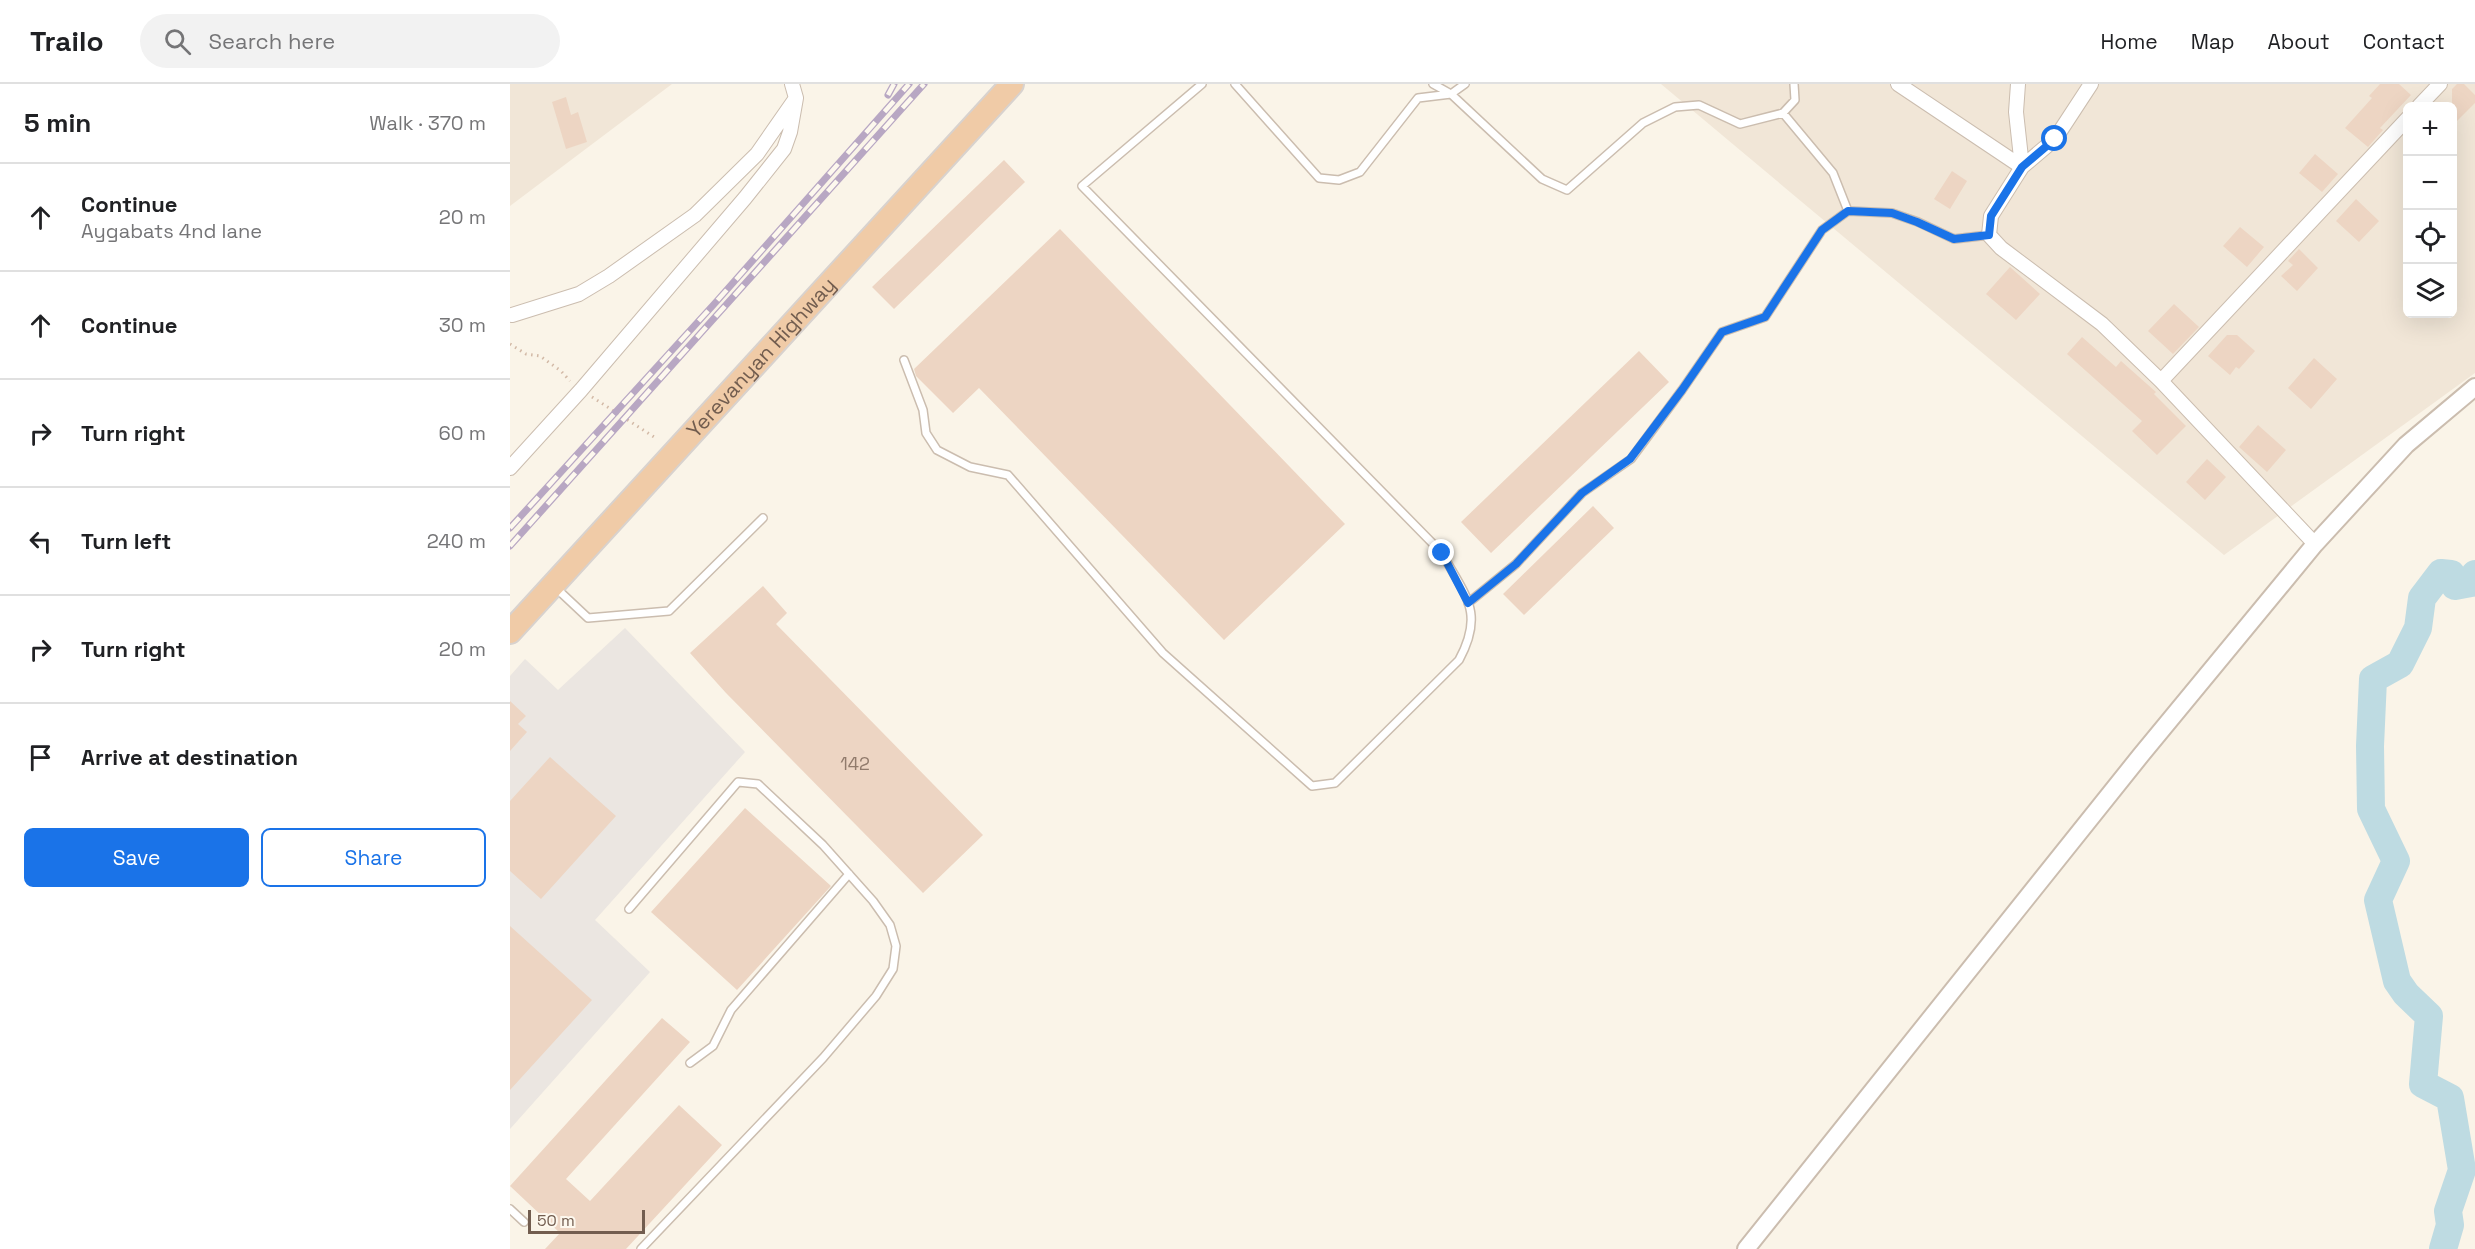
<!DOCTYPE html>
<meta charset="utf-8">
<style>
:root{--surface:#fff;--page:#f2f2f2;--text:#202124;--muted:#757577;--line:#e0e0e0;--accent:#1a73e8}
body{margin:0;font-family:"Space Grotesk",sans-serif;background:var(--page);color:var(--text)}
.controls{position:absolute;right:18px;top:18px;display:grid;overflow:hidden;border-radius:9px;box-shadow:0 6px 24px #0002}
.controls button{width:54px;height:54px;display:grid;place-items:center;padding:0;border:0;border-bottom:2px solid var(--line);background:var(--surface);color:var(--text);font:30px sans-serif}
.scale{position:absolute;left:18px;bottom:15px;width:117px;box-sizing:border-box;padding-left:6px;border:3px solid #725d4f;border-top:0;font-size:16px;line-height:21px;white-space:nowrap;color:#725d4f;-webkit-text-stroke:4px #fdf8ee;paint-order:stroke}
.stop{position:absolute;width:18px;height:18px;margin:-14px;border:4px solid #1a73e8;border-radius:50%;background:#fff}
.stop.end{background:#1a73e8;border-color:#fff;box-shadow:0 2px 6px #0008}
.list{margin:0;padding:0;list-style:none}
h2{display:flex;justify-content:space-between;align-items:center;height:78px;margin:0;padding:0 24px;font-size:26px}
h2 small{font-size:20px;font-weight:400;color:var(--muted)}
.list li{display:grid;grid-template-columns:39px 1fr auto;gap:18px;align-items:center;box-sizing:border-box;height:108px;padding:0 24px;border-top:2px solid var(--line)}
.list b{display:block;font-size:22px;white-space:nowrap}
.list p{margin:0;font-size:20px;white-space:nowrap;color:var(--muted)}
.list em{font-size:20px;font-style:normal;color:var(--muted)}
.actions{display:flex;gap:12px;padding:18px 24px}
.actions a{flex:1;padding:14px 0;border:2px solid var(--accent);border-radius:9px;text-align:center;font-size:21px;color:var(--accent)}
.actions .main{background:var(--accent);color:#fff}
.icon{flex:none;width:33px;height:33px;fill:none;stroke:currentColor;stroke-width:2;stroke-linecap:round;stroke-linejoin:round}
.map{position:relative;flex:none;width:1965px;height:1165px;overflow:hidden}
header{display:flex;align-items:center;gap:36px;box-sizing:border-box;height:84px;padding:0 30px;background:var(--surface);border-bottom:2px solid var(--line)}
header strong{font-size:28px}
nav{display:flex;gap:33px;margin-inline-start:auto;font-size:21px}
.search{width:420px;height:54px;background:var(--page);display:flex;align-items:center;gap:15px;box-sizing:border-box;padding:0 21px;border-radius:33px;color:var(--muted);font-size:22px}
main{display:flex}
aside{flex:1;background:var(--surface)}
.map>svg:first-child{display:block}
.residential{fill:#f1e6d7;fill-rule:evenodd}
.industrial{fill:#ebe6e1}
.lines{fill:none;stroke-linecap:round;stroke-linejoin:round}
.river{stroke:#bedbe2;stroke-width:28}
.building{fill:#edd5c3}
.service-casing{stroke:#cbbdaf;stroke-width:10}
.minor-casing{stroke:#cbbdaf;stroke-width:16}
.tertiary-casing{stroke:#cbbdaf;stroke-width:20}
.trunk-casing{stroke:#d8d2ce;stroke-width:26}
.path{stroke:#d2b9a6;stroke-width:3;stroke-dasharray:1.5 4.5;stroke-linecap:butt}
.service{stroke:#fff;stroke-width:7}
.minor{stroke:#fff;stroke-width:14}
.tertiary{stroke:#fff;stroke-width:16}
.trunk{stroke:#f0cba7;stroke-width:22}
.rail-casing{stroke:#b8a7c3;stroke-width:7}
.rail{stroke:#fdf8ee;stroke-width:4.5;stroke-dasharray:14;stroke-linecap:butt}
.route{stroke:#1a73e8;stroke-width:8}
.labels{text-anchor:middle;stroke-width:5;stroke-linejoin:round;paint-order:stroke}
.number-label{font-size:18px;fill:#917b6c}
.street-label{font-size:21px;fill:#725d4f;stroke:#fdf8ee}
</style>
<header>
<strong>Trailo</strong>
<div class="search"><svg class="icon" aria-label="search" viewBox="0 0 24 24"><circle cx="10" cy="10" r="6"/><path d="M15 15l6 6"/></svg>Search here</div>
<nav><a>Home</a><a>Map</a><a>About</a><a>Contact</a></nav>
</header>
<main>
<aside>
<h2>5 min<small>Walk · 370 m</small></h2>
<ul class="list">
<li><svg class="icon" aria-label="ahead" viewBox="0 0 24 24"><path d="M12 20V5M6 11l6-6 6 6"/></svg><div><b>Continue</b><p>Aygabats 4nd lane</p></div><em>20 m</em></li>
<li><svg class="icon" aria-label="ahead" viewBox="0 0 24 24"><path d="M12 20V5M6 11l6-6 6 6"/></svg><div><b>Continue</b></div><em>30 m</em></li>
<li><svg class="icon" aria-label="right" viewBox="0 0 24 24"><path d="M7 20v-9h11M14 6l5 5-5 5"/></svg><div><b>Turn right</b></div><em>60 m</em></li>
<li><svg class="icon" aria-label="left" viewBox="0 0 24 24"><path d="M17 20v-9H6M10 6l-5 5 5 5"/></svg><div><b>Turn left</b></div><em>240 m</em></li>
<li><svg class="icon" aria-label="right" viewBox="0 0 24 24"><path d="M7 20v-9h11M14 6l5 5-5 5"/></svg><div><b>Turn right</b></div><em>20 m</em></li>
<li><svg class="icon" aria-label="arrive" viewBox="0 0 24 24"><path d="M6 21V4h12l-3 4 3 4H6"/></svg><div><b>Arrive at destination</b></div></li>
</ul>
<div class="actions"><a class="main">Save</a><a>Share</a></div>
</aside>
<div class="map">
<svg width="1965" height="1165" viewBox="0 0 1965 1165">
<rect width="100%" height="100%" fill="#faf4e8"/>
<path class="residential" d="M0 0H162L0 122Z
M1151 0H1965V289L1714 471ZM1898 22H1942V230H1898Z"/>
<path class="industrial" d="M115 544 235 668 85 836 140 888 0 1045V592L15 575 48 606Z"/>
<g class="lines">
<path class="river" d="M1933 1165 1940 1141 1938 1127 1952 1086 1940 1014 1913 1000 1919 932 1896 910 1887 897 1868 816 1886 777 1861 725 1860 662 1863 595 1890 580 1908 544 1912 514 1931 489 1941 490 1945 502 1961 499 1965 490"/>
</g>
<path class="building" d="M1870 0H1889L1901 11 1870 44 1873 46 1858 63 1835 44 1862 14 1859 12Z
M1947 0H1954L1965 11V19L1942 42V5Z
M56 13 61 31 68 28 77 58 56 65 42 18Z
M1805 70 1828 90 1812 108 1789 89Z
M494 76 515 98 384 225 362 203Z
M1442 87 1457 97 1440 125 1424 115Z
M1846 115 1869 137 1849 158 1826 137Z
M1730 143 1754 163 1737 183 1713 162Z
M550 145 835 440 714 556 469 304 443 329 406 292 404 285Z
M1789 165 1808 184 1787 207 1771 192 1783 181 1778 177Z
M1500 183 1530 210 1506 236 1476 210Z
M1664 220 1689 243 1663 270 1638 247Z
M1717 251H1727L1745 267 1729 285 1726 283 1720 291 1698 272Z
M1572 253 1606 283 1611 277 1646 308 1644 310 1676 342 1647 371 1622 347 1632 337 1557 270Z
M1129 267 1159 298 981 469 951 438Z
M1804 274 1827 295 1801 325 1778 304Z
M1748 341 1776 366 1757 388 1729 363Z
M1697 375 1716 393 1695 416 1676 398Z
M1083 422 1104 444 1014 531 993 510Z
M253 502 277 529 266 540 473 751 413 809 216 609 180 569Z
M0 617 16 632 8 640 17 648 0 667Z
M40 673 106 732 31 815 0 787V717Z
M235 724 321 802 227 906 141 828Z
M0 842 82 916 0 1006Z
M152 934 180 958 56 1095 80 1117 169 1021 212 1061 116 1165H35L50 1149 0 1102Z"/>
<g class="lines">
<g class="service-casing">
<path id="service" d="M725 0 809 94 829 96 850 88 908 14 941 10 955 0
M923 0 941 10 1032 95 1057 106 1133 39 1165 23 1189 21 1230 40 1273 29 1285 16 1284 0
M1338 127 1382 129 1408 138 1444 155 1479 151
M394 276 413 326 416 349 427 366 460 383 498 391 653 569 802 702 825 699 949 576C975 528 955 512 932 469L572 102 692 0
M45 503 78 534 159 527 253 434
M958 519 1006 480 1072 409 1121 375 1172 306 1212 248 1255 233 1312 146 1338 127 1323 89 1273 29
M119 825 228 698 248 700 313 761 363 817 380 841 386 862 383 885 366 912 313 974 131 1165
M180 979 203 962 221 926 339 790
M0 1125 14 1138"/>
</g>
<g class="minor-casing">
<path id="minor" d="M1388 0 1512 83 1545 55 1581 0
M1508 0 1506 28 1512 83 1481 132 1479 151 1491 164 1592 240 1651 297 1805 460
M1909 22 1930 0
M2 231 69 210 99 192 185 131 247 70 286 14 282 0
M1651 297 1898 34
M0 384 71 306 235 114 274 65 280 48 286 14"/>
</g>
<g class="tertiary-casing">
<path id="tertiary" d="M1236 1165 1631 671 1805 460 1896 361 1965 303"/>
</g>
<g class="trunk-casing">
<g id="trunk">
<path id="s1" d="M0 548 502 0"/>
</g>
</g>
<path class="path" d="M0 260 16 270 30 272 51 287 60 297
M82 313 144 353"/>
<use href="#service" class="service"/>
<use href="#minor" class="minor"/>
<use href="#tertiary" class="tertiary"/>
<use href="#trunk" class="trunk"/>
<g class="rail-casing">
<path id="rail" d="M378 11 384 0
M0 444 206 218 399 0
M0 462 414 0"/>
</g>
<use href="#rail" class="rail"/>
</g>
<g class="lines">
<path class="route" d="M932 469 958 519 1006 480 1072 409 1120 375 1172 306 1212 248 1255 233 1312 146 1338 127 1382 129 1407 138 1444 155 1479 151 1481 132 1512 83 1545 55"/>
</g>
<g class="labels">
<g class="number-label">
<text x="345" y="686">142</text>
</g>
<g class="street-label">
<text dy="7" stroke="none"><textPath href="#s1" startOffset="372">Yerevanyan Highway</textPath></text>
</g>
</g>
</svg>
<div class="controls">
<button>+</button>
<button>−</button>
<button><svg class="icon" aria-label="locate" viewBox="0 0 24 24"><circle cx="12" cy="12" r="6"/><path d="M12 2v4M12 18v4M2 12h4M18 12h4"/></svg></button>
<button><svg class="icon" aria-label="layers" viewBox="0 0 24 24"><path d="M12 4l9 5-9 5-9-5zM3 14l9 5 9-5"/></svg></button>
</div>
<div class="scale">50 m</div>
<div class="stop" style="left:1545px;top:55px"></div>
<div class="stop end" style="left:932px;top:469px"></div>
</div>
</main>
